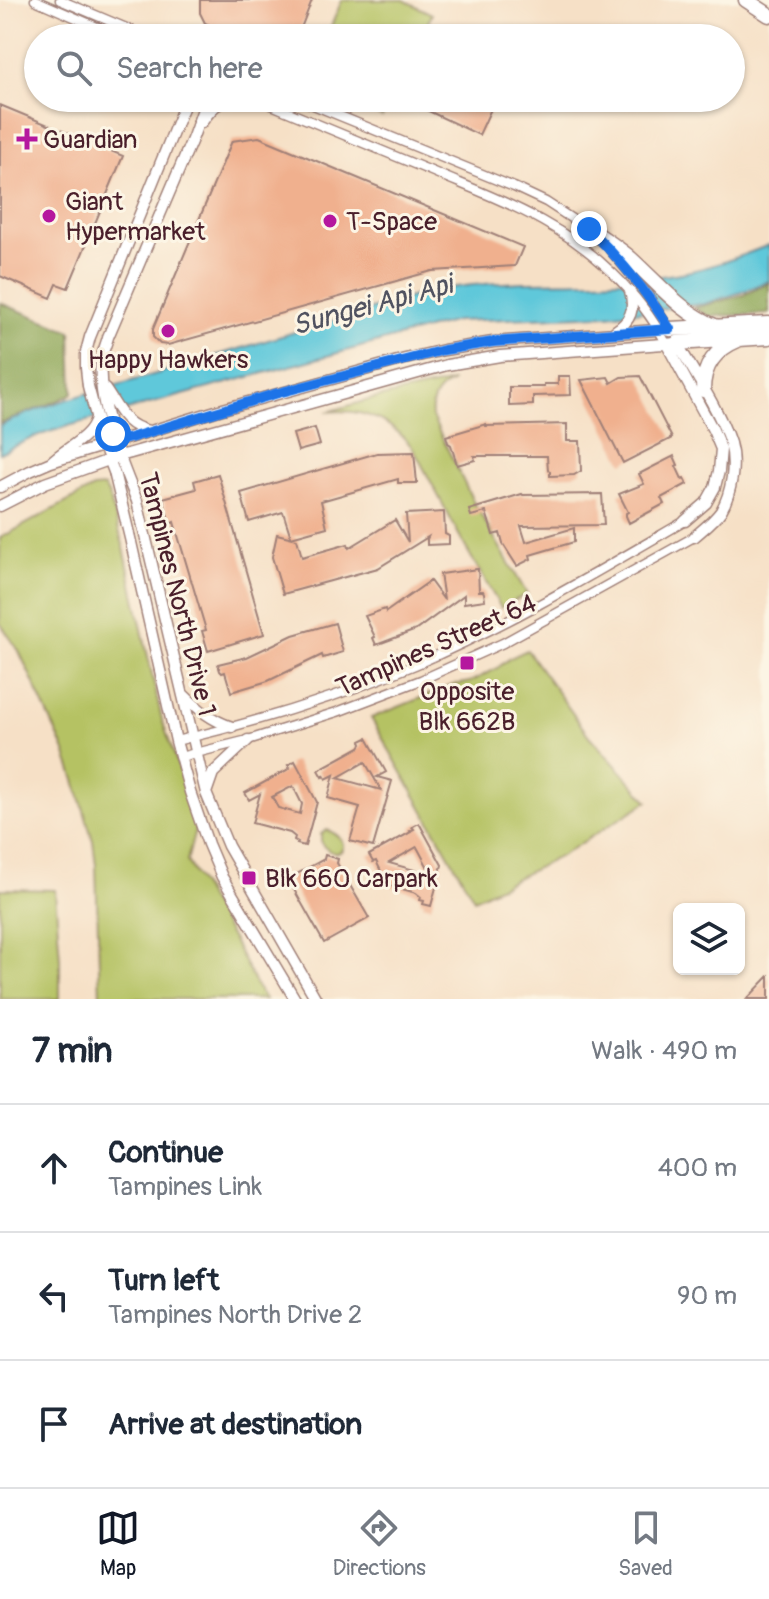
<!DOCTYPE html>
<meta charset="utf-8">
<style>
:root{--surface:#fff;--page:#f2f2f3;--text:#1f2937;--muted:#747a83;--line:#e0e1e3;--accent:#111827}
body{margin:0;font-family:Pangolin,sans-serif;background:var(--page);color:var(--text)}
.controls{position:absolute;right:24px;bottom:24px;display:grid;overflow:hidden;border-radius:12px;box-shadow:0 2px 6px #0004}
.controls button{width:72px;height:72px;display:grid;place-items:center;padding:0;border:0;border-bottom:2px solid var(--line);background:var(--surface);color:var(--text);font:40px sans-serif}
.stop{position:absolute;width:24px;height:24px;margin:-18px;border:6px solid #1a73e8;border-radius:50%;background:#fff}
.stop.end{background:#1a73e8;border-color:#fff;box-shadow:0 2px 8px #0008}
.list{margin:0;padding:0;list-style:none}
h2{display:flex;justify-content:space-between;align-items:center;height:104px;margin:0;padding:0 32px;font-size:34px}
h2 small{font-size:26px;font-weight:400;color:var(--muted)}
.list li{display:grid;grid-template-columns:52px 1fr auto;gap:24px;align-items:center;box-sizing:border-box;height:128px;padding:0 32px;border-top:2px solid var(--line)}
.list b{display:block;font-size:30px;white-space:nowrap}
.list p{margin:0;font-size:26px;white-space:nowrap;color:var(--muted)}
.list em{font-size:26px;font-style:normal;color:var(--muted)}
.icon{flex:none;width:44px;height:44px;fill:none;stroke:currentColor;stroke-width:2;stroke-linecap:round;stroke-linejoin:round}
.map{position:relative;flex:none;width:769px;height:999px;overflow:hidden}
.search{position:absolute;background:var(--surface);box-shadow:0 2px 6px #0004;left:24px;right:24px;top:24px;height:88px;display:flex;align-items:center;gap:20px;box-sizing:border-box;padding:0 28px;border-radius:44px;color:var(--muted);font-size:30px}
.sheet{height:488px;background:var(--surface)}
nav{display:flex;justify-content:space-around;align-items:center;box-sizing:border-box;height:112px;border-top:2px solid var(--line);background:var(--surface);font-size:22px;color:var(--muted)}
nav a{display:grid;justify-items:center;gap:4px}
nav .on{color:var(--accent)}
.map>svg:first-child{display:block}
.green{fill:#b5c264;stroke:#807048;stroke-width:2}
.forest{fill:#90a85a;stroke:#6d6442;stroke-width:2}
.water{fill:#5fc8da;stroke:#547482;stroke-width:2}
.building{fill:#f0b08e;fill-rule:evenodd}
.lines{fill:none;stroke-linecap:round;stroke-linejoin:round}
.minor-casing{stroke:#a08078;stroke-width:11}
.tertiary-casing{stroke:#a08078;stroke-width:13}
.motorway-casing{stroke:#a08078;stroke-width:17}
.minor{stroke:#fff;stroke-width:8}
.tertiary{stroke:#fff;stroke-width:10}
.motorway{stroke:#fff;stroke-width:14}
.route{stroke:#1a73e8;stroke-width:10}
.poi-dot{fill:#b5179e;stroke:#fcf5e5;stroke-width:3}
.labels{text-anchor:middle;stroke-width:6;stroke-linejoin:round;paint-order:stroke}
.poi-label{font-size:26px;fill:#4a1f2b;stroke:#fcf5e5;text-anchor:start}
.street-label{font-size:26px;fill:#4a1f2b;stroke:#fcf5e5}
.water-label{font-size:28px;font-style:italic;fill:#505260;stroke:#fcf5e5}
</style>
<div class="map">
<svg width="769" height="999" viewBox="0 0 769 999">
<rect width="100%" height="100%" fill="#fcf5e5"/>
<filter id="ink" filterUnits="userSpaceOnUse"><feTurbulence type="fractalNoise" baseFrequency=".0125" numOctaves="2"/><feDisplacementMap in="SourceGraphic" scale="16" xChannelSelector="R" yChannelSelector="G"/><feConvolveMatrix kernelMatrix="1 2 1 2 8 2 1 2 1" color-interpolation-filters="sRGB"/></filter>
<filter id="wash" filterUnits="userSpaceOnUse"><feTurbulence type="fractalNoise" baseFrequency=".006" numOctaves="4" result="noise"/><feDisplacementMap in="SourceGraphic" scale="32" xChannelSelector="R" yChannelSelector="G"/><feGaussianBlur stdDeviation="1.8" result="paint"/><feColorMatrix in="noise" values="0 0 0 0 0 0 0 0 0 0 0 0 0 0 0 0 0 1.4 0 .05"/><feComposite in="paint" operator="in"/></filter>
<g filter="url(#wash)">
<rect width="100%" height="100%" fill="#f6e0c6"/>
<path class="green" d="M342 0H404L432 14 421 38H326Z
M345 98H392L382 117Z
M453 382C437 389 430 400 432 417L473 501 527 594 501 608 466 548 413 448C391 420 362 408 327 412L372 399Z
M104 487 109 496 124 548 162 720 197 822 187 861 237 948 257 988 265 999H100L96 865 93 841 75 780 64 749 19 651 0 623V538L93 488Z
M527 650 589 736 648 801 559 857 474 899 371 718 453 685 470 682 496 669 510 658Z
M327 830C357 841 339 867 321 843V834Z
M0 889 55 890 60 959V999H0Z"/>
<path class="forest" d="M769 283V314L709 316 694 308 743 295Z
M0 303 71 331 73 393C51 406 24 412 0 424Z"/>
<path class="water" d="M769 245V281L742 292 704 304 607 315 456 321 68 426 34 437 0 453V426C49 401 103 390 156 374 245 347 334 320 424 293 506 274 592 288 675 274 708 269 739 257 769 245Z"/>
<g id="blocks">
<path class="building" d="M200 0H312L297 38H237L205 23 200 13Z
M401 98H496L479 135Z
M0 105 123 156 68 288 57 284 51 298 0 276Z
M259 137 523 247 515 266 432 271 168 345 160 344 153 337V329L232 141Z
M558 376H570L571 395 533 396V405L509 406V387H544V384H558Z
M640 376 672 438 623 463 581 380 608 377 611 383 621 377Z
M486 424V426L567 424V441H580L581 471 574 475 550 476V471L548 470 547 456H474L475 460 457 465 451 445 448 443 446 436Z
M315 428 320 445 298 451 293 434Z
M414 452 417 483H398V479L321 501 327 527 291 537 283 512 249 522 241 493 377 453Z
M674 456 678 465 676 466 682 479 684 478 687 484 661 498 664 504 629 523 626 516V513L628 512 619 494 644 484 639 474Z
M218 474 264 634 208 651 202 631 206 630 176 529 174 522 170 524 163 498 196 489 194 481Z
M522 494 523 495 602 494 604 525 521 526 526 542 574 528V542L530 555 531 559 517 566 503 544 500 533 493 535 486 512 471 516 469 510Z
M444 512 445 534 449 536V544L427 545V539L428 537 378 568 283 594 272 557 277 534 297 539 302 557 348 544 349 548 395 520 408 542 406 514Z
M478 569 479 591H483L484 593 485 600 464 603V595L416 630 376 645 373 638 375 637 365 616 385 609 386 612 430 581 444 600 440 574Z
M335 623 343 652 323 658 322 655 268 681 231 692 225 672 222 673 220 671 218 664 247 657 293 635Z
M367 738 386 772 377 777 392 781 373 847 350 841 360 807 328 798 334 775 326 779 324 775 322 777 318 770 360 747 362 744 361 741ZM365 762 381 790 337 778Z
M295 761 317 802 305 846 297 844 298 842 294 840 295 837 290 833 252 823 260 794 249 800 245 793 287 770 290 767 288 765ZM293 786 302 804 300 814 278 808 272 797Z
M419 823 442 865 431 906 423 904 424 901 420 900 421 897 416 893 378 882 381 871 376 861 373 862 369 855 411 832 410 831 414 829 412 827ZM417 847 432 875 389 863Z
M325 855 338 859 337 863 369 918 324 943 288 879 324 859Z
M769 976V999H747Z"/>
</g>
</g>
<g filter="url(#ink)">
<use href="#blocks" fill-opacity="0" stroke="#a08078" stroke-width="2"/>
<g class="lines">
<g class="minor-casing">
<path id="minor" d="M35 0 122 38
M60 0 150 38
M296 98 514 187 546 202 592 232
M257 99C315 123 373 147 431 171 468 187 507 201 542 221 593 249 639 292 666 343
M610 250 648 295 671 332
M176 741C257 722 338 697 415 665 509 625 597 572 685 521
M180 757 248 740 337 712 421 680 503 643 694 537"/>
</g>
<g class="tertiary-casing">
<path id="tertiary" d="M187 98 90 337 86 352V368L88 386 104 446 114 472 130 538 176 741 190 792 208 844 222 877 295 999
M207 98 193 137 108 337C106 345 102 353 101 361 97 404 121 462 137 501L206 793 228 846 316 999
M202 122C223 90 231 104 262 101
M615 331C631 321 635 309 630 291
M666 343 713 430 721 449 719 471 715 487 706 503 685 521
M105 389C119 409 124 426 149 431
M51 462C65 448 91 438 96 418
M0 487 30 471 51 462 115 442 219 410 405 359 444 350 493 342 670 329
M0 506 45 483 120 456 447 365 500 356 677 343C694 372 720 412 730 443 736 464 732 492 721 511 714 521 703 529 694 537
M183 694C198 709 211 720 232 727
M206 793 213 773 248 740"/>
</g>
<g class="motorway-casing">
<path id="motorway" d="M746 0 769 15
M589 229C603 238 617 247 630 258 658 283 681 313 717 327
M670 329 769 324
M677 343 769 337
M703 390C703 366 716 349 738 340"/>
</g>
<use href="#minor" class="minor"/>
<use href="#tertiary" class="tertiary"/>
<use href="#motorway" class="motorway"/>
</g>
</g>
<g class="lines" filter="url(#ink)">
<path class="route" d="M113 434 115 442 130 438 278 393 444 350 493 342 670 329C647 292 620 259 589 229"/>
</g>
<g class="poi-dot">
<path d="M23 127h8v8h8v8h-8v8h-8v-8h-8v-8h8z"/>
<circle cx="49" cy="216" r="8"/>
<circle cx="330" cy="221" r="8"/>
<circle cx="168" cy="331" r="8"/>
<rect x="459" y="655" width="16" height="16" rx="4"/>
<rect x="241" y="870" width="16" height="16" rx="4"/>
</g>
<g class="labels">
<g class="poi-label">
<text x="43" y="148">Guardian</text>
<text x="65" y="210">Giant<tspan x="65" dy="30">Hypermarket</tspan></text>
<text x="346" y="230">T-Space</text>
<text x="168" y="368" text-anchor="middle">Happy Hawkers</text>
<text x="467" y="700" text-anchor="middle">Opposite<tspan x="467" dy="30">Blk 662B</tspan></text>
<text x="265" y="887">Blk 660 Carpark</text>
</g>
<g class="street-label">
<text transform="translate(178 594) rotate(76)" y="9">Tampines North Drive 1</text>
<text transform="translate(436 645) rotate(-24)" y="9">Tampines Street 64</text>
</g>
<g class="water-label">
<text transform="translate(372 304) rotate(-15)" y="10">Sungei Api Api</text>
</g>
</g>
</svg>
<div class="controls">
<button><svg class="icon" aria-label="layers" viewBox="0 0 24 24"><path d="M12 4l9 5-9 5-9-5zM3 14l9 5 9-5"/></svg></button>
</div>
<div class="stop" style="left:113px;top:434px"></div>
<div class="stop end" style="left:589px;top:229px"></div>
<div class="search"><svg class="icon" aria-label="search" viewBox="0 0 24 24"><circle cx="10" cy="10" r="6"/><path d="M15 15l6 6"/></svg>Search here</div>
</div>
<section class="sheet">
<h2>7 min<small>Walk · 490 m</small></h2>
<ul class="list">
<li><svg class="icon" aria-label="ahead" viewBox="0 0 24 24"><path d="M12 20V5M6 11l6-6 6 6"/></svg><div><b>Continue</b><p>Tampines Link</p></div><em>400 m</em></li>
<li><svg class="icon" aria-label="left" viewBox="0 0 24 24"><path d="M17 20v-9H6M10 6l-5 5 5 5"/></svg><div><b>Turn left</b><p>Tampines North Drive 2</p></div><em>90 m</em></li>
<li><svg class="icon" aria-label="arrive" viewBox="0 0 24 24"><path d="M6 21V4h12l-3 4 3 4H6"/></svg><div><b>Arrive at destination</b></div></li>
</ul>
</section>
<nav>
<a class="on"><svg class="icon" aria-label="map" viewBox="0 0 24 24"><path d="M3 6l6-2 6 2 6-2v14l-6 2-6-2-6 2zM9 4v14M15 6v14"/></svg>Map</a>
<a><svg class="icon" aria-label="directions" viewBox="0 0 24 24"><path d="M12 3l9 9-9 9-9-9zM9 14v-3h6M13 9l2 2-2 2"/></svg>Directions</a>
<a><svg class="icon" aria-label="saved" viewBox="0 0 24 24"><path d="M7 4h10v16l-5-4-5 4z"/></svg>Saved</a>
</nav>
